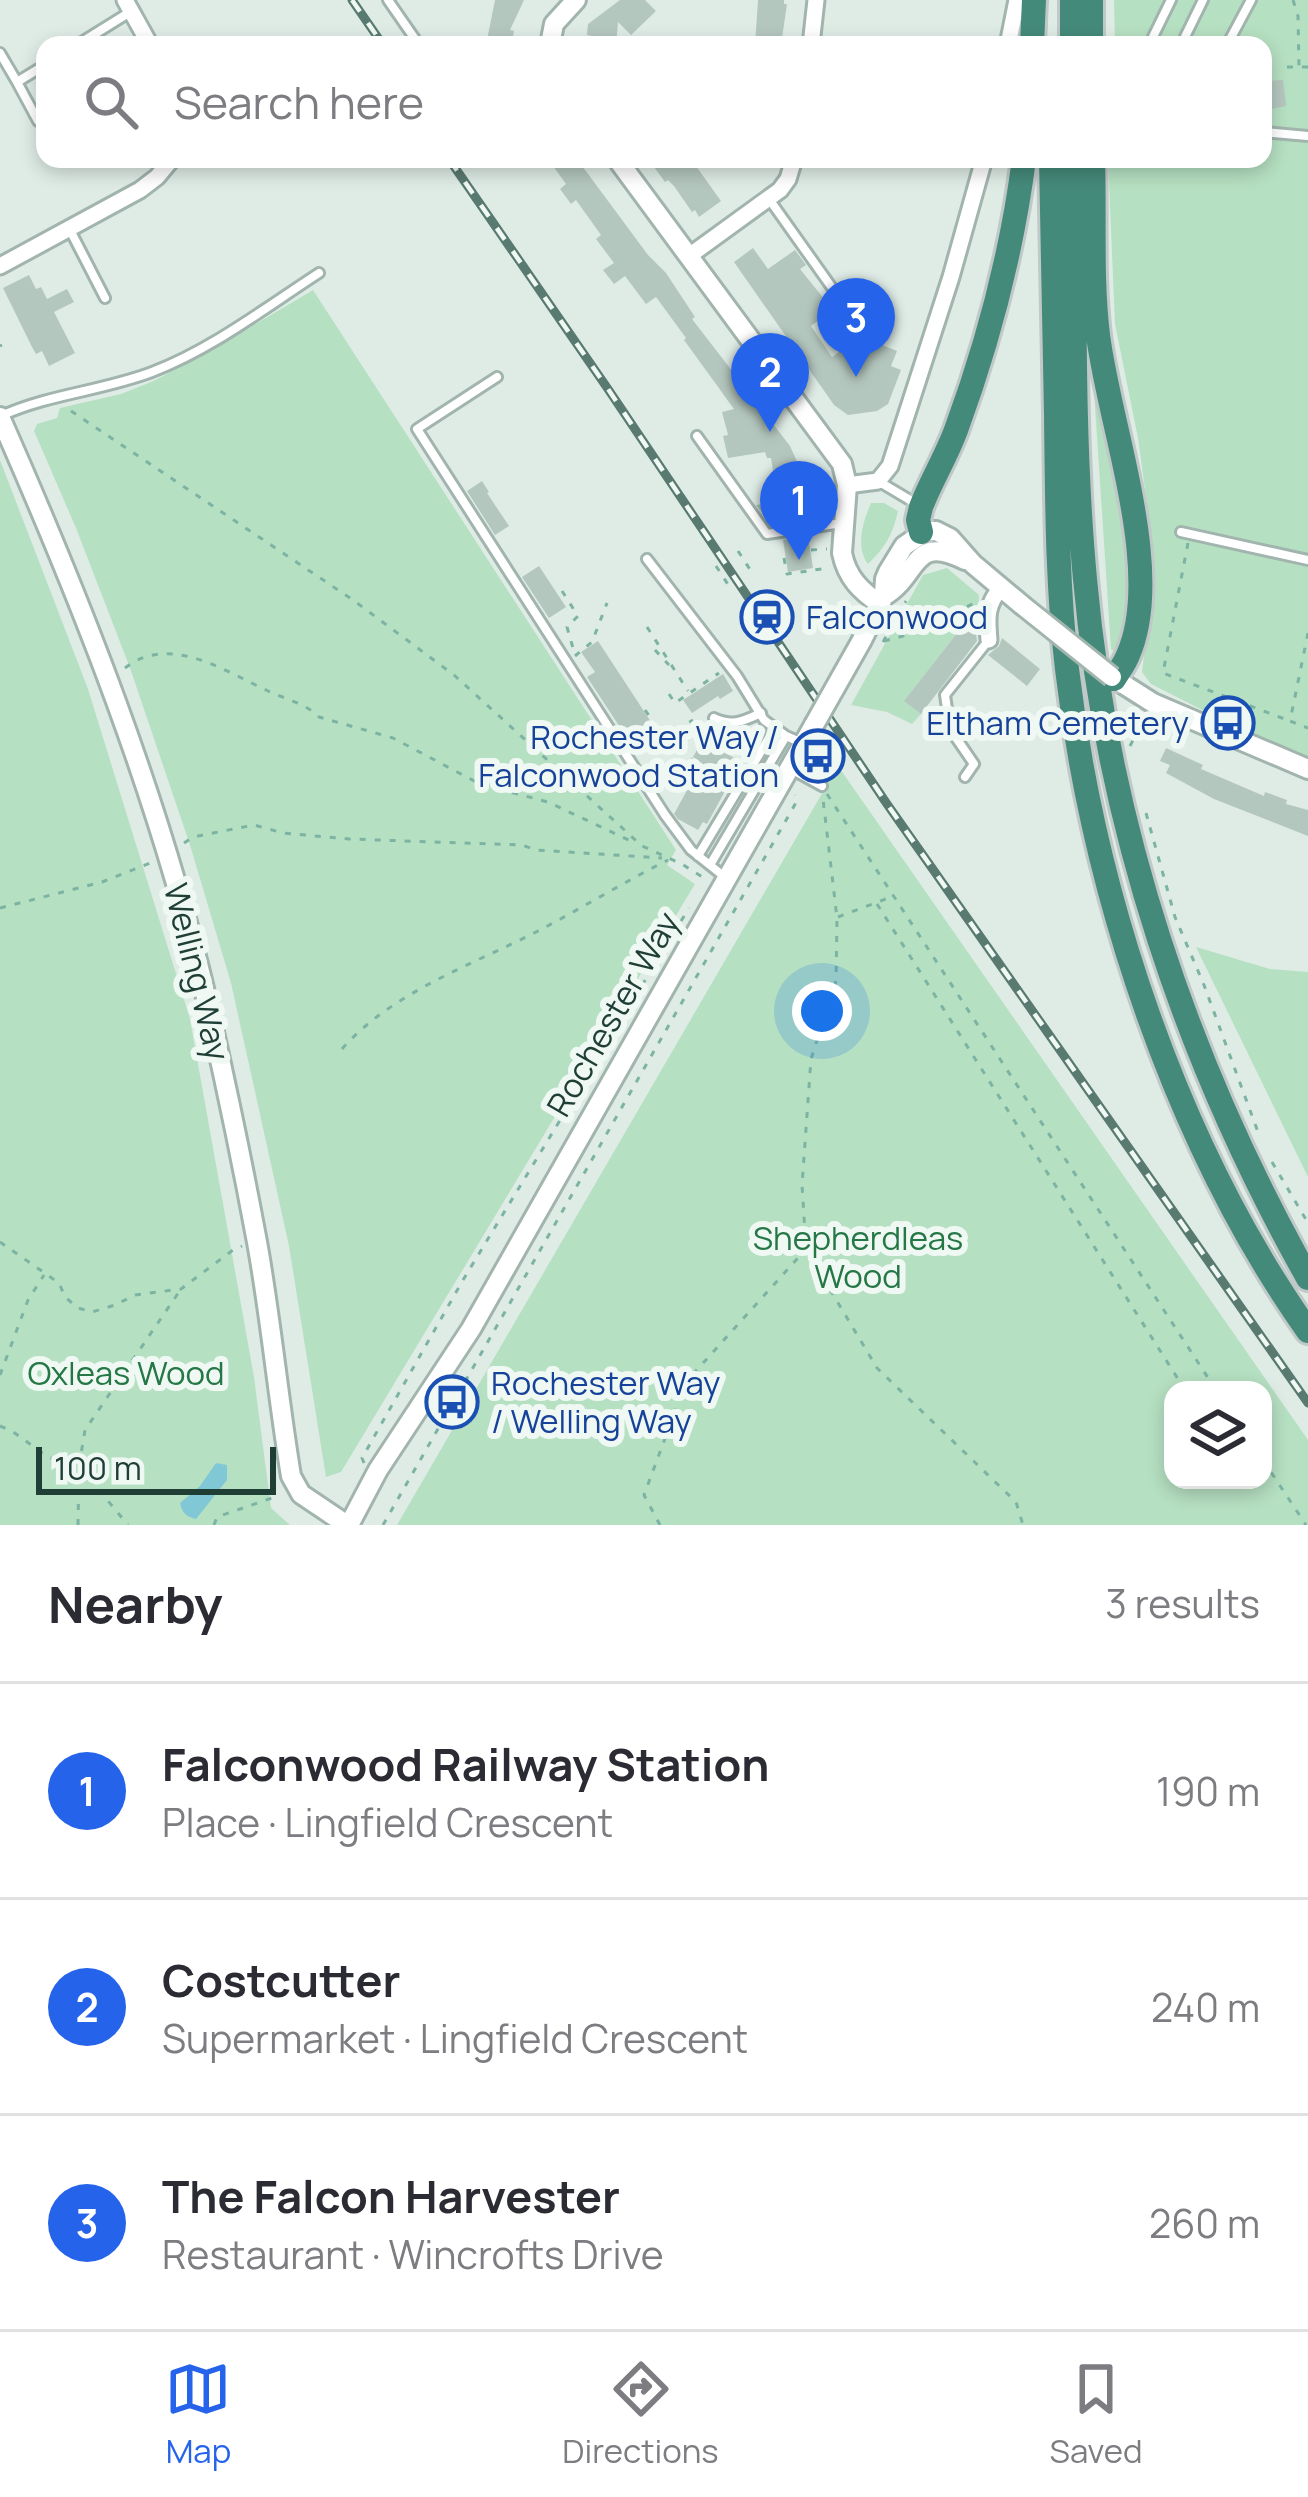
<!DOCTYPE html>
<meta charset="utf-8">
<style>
:root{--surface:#fff;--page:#f7f7f7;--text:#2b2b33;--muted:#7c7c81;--line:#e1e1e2;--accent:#2563eb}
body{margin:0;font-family:Manrope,sans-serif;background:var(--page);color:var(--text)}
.controls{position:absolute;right:36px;bottom:36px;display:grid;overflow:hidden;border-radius:24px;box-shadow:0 6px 18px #0003}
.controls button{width:108px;height:108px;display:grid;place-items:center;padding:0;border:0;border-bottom:3px solid var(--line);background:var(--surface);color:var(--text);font:60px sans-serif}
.scale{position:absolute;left:36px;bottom:30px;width:240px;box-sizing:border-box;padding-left:12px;border:6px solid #1e3e36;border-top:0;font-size:33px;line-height:42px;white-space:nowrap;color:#1e3e36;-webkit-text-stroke:9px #f0f8f4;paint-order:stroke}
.you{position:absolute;left:822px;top:1011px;width:42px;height:42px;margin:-30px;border:9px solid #fff;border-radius:50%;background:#1a73e8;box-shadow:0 0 0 18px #1a73e833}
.badge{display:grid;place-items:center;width:78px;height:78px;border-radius:50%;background:var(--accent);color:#fff;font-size:39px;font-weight:700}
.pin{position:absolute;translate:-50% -99px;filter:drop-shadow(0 3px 6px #0008)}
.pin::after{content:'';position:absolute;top:63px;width:42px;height:36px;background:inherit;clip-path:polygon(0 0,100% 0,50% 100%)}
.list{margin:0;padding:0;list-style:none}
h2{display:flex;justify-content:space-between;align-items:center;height:156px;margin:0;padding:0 48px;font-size:51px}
h2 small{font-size:39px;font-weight:400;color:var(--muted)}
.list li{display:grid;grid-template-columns:78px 1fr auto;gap:36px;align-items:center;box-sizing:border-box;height:216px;padding:0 48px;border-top:3px solid var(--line)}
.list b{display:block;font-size:45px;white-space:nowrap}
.list p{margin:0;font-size:39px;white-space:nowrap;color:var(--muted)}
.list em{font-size:39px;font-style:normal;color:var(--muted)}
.icon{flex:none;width:66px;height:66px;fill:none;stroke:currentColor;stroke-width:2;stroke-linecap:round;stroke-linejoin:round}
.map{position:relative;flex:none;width:1308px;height:1525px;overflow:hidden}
.search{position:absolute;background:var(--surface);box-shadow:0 6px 18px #0003;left:36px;right:36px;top:36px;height:132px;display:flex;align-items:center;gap:30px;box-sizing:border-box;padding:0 42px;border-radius:24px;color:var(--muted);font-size:45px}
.sheet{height:804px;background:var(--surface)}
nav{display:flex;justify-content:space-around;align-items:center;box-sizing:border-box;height:168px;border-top:3px solid var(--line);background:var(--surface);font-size:33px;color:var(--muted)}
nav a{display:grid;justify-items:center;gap:6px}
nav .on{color:var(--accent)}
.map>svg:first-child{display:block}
.green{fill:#b6e0c2;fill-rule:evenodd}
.water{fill:#81c8d7}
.building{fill:#b4c7bf}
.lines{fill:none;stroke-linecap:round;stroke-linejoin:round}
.service-casing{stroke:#a1b4ae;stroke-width:14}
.minor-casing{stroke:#a1b4ae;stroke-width:21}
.tertiary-casing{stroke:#a1b4ae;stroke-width:24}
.trunk-casing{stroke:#c0c9c7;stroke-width:30}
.path{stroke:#7cb3a3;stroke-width:3;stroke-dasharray:6 9;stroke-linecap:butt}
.service{stroke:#fff;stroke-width:8}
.minor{stroke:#fff;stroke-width:15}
.tertiary{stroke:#fff;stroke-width:18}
.trunk{stroke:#448a7a;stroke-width:24}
.rail-casing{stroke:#597a71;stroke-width:9}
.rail{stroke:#f0f8f4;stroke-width:4.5;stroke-dasharray:14;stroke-linecap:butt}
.tertiary-bridge-casing{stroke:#a1b4ae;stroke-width:24;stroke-linecap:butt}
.tertiary-bridge{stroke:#fff;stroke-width:18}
.labels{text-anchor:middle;stroke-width:12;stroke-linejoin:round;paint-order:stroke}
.transit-label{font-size:33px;fill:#164399;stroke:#f0f8f4;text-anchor:start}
.street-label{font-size:33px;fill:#1e3e36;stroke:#f0f8f4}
.park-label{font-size:33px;fill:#257846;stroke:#f0f8f4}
</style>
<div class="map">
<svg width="1308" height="1525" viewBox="0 0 1308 1525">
<rect width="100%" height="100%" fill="#dfece6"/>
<path class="green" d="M1114 0H1308V761L1291 755 1151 684 1142 672 1152 584 1153 548 1138 438 1115 324 1108 159H1263V45H1115Z
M313 290 676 850 667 865 695 884 341 1472 326 1477 289 1246 231 983 190 845 130 668 76 528 34 431 37 424 57 418 60 408 121 394 151 382 195 360Z
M1091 346 1131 567 1122 659 1111 649Z
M0 460 88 689 190 1019 254 1377 271 1508 290 1525H0Z
M871 503H884L898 511C893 534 885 548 868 564 855 547 863 521 871 503Z
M947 568 979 595 978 614 981 638 963 625 905 700 921 714 912 724 887 712 851 705 923 575Z
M838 766 1308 1440V1525H397ZM1173 1390H1263V1480H1173Z
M1196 947 1270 969 1308 972V1177Z"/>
<path class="water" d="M216 1463 227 1465V1480L196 1519C187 1517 182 1513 180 1503L200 1486Z"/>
<path class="building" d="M495 0H524L510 30 514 31 512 44 487 40Z
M620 0H645L656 11 631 35 618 22 616 45H592V36L587 35 588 24Z
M758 0H784V4H787L781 45H755Z
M1283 80 1286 106 1271 109 1268 107 1267 81Z
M548 159H577L648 255 666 273 695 317 692 319 790 446 800 468 805 520 771 525 756 505 778 502 771 458H767L765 452 728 458 723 436 728 435 722 412 734 409 684 340 686 338 656 297 646 304 625 276 614 284 603 270 614 263 596 239 601 235 576 200 571 204 560 189 566 184Z
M652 159H691L721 201 699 217 695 210 692 212 674 186 668 180 665 182 654 167 657 165Z
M753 248 768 269 795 250 806 265 800 269 833 310 811 326 832 357 852 343 863 348 867 339 897 351 891 366 901 370 888 404 877 411 848 415 834 405 734 262Z
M29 275 36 289 41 287 47 299 67 289 74 302 54 312 75 353 49 366 42 351 36 354 32 347 3 288Z
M482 481 489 492 487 493 509 526 495 535 467 491Z
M808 536 813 568 788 572 783 540Z
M539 566 566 607 549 618 522 577Z
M964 624 976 634 977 641 921 714 904 701Z
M1002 638 1040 669 1027 686 988 655 999 646Z
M598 641 653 725 629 741 587 677 595 672 581 652Z
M723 674 733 691 720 699 718 696 692 713 683 700Z
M701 743 711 748 712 745 741 762 707 824 703 822 698 830 678 819 674 814 702 763 693 757Z
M1166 748 1203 765 1201 769 1264 796 1265 792 1287 800 1286 804 1308 810V836L1214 799 1166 773 1170 765 1160 761Z"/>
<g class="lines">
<g class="service-casing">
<path id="service" d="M388 0 415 39
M77 45 130 12
M1149 45 1171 0
M1181 45 1203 0
M1227 45 1251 0
M0 53 17 82 45 65
M17 82 38 121H45
M1263 132 1308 136
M769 199 857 323
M70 230 105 298
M497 377 417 429 665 815 691 850 726 878
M1 416C49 394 102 391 152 372 212 349 265 308 319 273
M697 436 767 534 842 523
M878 481 920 506
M1181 532 1308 560
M647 559 737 676 764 720 786 736 802 743
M714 718C733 727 743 721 761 713
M791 769 822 786
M965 777 974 764 950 729 945 695 988 641
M698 856 775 728
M710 865 786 736"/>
</g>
<g class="minor-casing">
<path id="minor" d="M125 0 150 45
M811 45 816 0
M1008 45 1017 0
M689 256 780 190 788 179 794 159
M0 266 140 190 157 177 172 159
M847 485 878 481 890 466 951 277 984 159
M989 640C987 617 986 606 1001 587"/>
</g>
<g class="tertiary-casing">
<path id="tertiary" d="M550 45 554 24 576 0
M617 159 842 464 847 485 842 553C847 578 861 591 880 604
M0 417C83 605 160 800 207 1001 225 1080 242 1161 257 1242 271 1319 278 1398 291 1476L301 1494 347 1525
M884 596C920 575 911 533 965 560
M862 640 884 596 885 579 888 572 904 546 926 531H936L950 538 973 564 1022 605
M1112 677 1153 703 1308 769
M349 1525 378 1470 471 1329 814 725"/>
</g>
<g class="trunk-casing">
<path id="trunk" d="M1072 0V45
M1091 0V45
M1032 45 1034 0
M1051 159C1053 244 1055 329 1056 414 1057 499 1057 585 1067 669 1094 895 1176 1144 1308 1331
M1074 159C1075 299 1072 440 1085 579 1107 825 1187 1063 1308 1278
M1093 159C1095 217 1091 278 1098 335 1109 425 1165 571 1128 655 1125 663 1119 671 1114 679
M921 532 918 520 921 507C931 481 946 457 956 430 988 343 1012 252 1024 159"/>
</g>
<path class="path" d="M1293 0 1298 16 1299 67
M1287 67H1308
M0 346 2 345
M71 411 353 600 454 675 642 846 682 864 704 878
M1188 543 1163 673 1290 721
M811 550 827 549
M738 551 753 574
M784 558 787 574 828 568
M716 566 731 589
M562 591 578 616 567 627 573 648
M647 627 688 691
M1308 633 1290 721 1308 728
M884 641 903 636 975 603
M883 642 906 601
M655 650 669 665
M575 656 592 642 607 603
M125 668C169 633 225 671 268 691 285 699 305 703 319 717L393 738 480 784 548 802 635 843
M669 694 675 703 719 673
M645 710 655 724
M736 732 741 747 737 755
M675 733 693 761
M630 743 655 726 664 738 693 720
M1130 746 1145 717
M827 794 1216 1390
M1146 813 1175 917 1204 985 1258 1132
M184 843 193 837 254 825 283 833 349 839 522 845 536 850 662 858
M877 904 1185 1390
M0 908 102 882 153 862
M838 917 891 897
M342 1049C392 992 472 965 538 931 582 908 624 882 668 860
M1272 1162 1308 1223
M0 1242 59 1283 65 1297 78 1308 92 1312 115 1305 135 1295 181 1289 233 1250 242 1246
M807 1251 877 1368 1016 1502 1023 1525
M0 1375 28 1300 44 1275
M0 1426 12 1431 48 1457 79 1466 85 1430 181 1289
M1263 1460 1306 1525
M364 1463 362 1458 463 1280 689 908
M78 1525 79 1466 128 1525
M214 1525 217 1517 272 1498
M383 1525 797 801 795 795
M660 1525 644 1495 686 1382 806 1249 802 1185 811 1059 836 981 837 918 823 799"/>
<use href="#service" class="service"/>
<use href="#minor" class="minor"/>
<use href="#tertiary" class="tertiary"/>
<use href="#trunk" class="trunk"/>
<g class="rail-casing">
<path id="rail" d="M352 0 383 45
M449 159 608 389 887 804 1308 1403"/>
</g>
<use href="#rail" class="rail"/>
<g class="tertiary-bridge-casing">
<path id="tertiary-bridge" d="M1022 605 1112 677
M814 725 862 640"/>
</g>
<use href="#tertiary-bridge" class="tertiary-bridge"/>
</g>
<defs>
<g id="station-ring" transform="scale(2.7)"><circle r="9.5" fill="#f0f8f4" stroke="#1a4fb4" stroke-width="1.5"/><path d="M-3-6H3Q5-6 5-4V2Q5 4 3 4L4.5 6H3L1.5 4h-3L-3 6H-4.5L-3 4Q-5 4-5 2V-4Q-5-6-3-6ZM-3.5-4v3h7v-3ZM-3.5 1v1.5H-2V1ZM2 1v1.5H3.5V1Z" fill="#1a4fb4"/></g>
<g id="bus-ring" transform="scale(2.7)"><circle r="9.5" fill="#f0f8f4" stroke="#1a4fb4" stroke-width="1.5"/><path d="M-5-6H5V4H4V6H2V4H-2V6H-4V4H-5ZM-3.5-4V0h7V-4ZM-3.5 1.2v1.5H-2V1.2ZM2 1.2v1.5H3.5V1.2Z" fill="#1a4fb4"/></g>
</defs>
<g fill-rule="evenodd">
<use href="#station-ring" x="767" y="617"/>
<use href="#bus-ring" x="1228" y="723"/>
<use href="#bus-ring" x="818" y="756"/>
<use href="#bus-ring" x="452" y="1402"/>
</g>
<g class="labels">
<g class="transit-label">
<text x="806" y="629">Falconwood</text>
<text x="1189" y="735" text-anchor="end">Eltham Cemetery</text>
<text x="779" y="749" text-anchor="end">Rochester Way /<tspan x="779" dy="38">Falconwood Station</tspan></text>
<text x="491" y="1395">Rochester Way<tspan x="491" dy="38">/ Welling Way</tspan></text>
</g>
<g class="street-label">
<text transform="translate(197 972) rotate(76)" y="12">Welling Way</text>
<text transform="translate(613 1014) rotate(-60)" y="12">Rochester Way</text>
</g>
<g class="park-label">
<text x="858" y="1250">Shepherdleas<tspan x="858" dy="38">Wood</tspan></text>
<text x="126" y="1385">Oxleas Wood</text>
</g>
</g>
</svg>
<div class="controls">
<button><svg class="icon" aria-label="layers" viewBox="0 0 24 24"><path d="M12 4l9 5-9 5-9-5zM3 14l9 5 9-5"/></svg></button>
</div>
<div class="scale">100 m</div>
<div class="you"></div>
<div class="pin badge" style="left:799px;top:560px">1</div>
<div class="pin badge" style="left:770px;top:432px">2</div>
<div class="pin badge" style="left:856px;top:377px">3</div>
<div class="search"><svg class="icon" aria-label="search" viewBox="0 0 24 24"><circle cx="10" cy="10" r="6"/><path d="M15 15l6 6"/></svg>Search here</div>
</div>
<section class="sheet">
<h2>Nearby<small>3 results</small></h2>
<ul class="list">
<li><span class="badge">1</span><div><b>Falconwood Railway Station</b><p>Place · Lingfield Crescent</p></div><em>190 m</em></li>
<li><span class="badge">2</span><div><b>Costcutter</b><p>Supermarket · Lingfield Crescent</p></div><em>240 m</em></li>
<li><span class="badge">3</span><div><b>The Falcon Harvester</b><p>Restaurant · Wincrofts Drive</p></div><em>260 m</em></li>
</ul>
</section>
<nav>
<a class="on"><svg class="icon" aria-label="map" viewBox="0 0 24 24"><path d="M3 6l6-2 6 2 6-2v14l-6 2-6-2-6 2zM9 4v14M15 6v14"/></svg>Map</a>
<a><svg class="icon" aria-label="directions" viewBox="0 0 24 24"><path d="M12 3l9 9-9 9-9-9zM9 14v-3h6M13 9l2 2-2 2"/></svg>Directions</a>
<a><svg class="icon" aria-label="saved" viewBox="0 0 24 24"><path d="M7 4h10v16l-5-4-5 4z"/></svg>Saved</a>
</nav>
